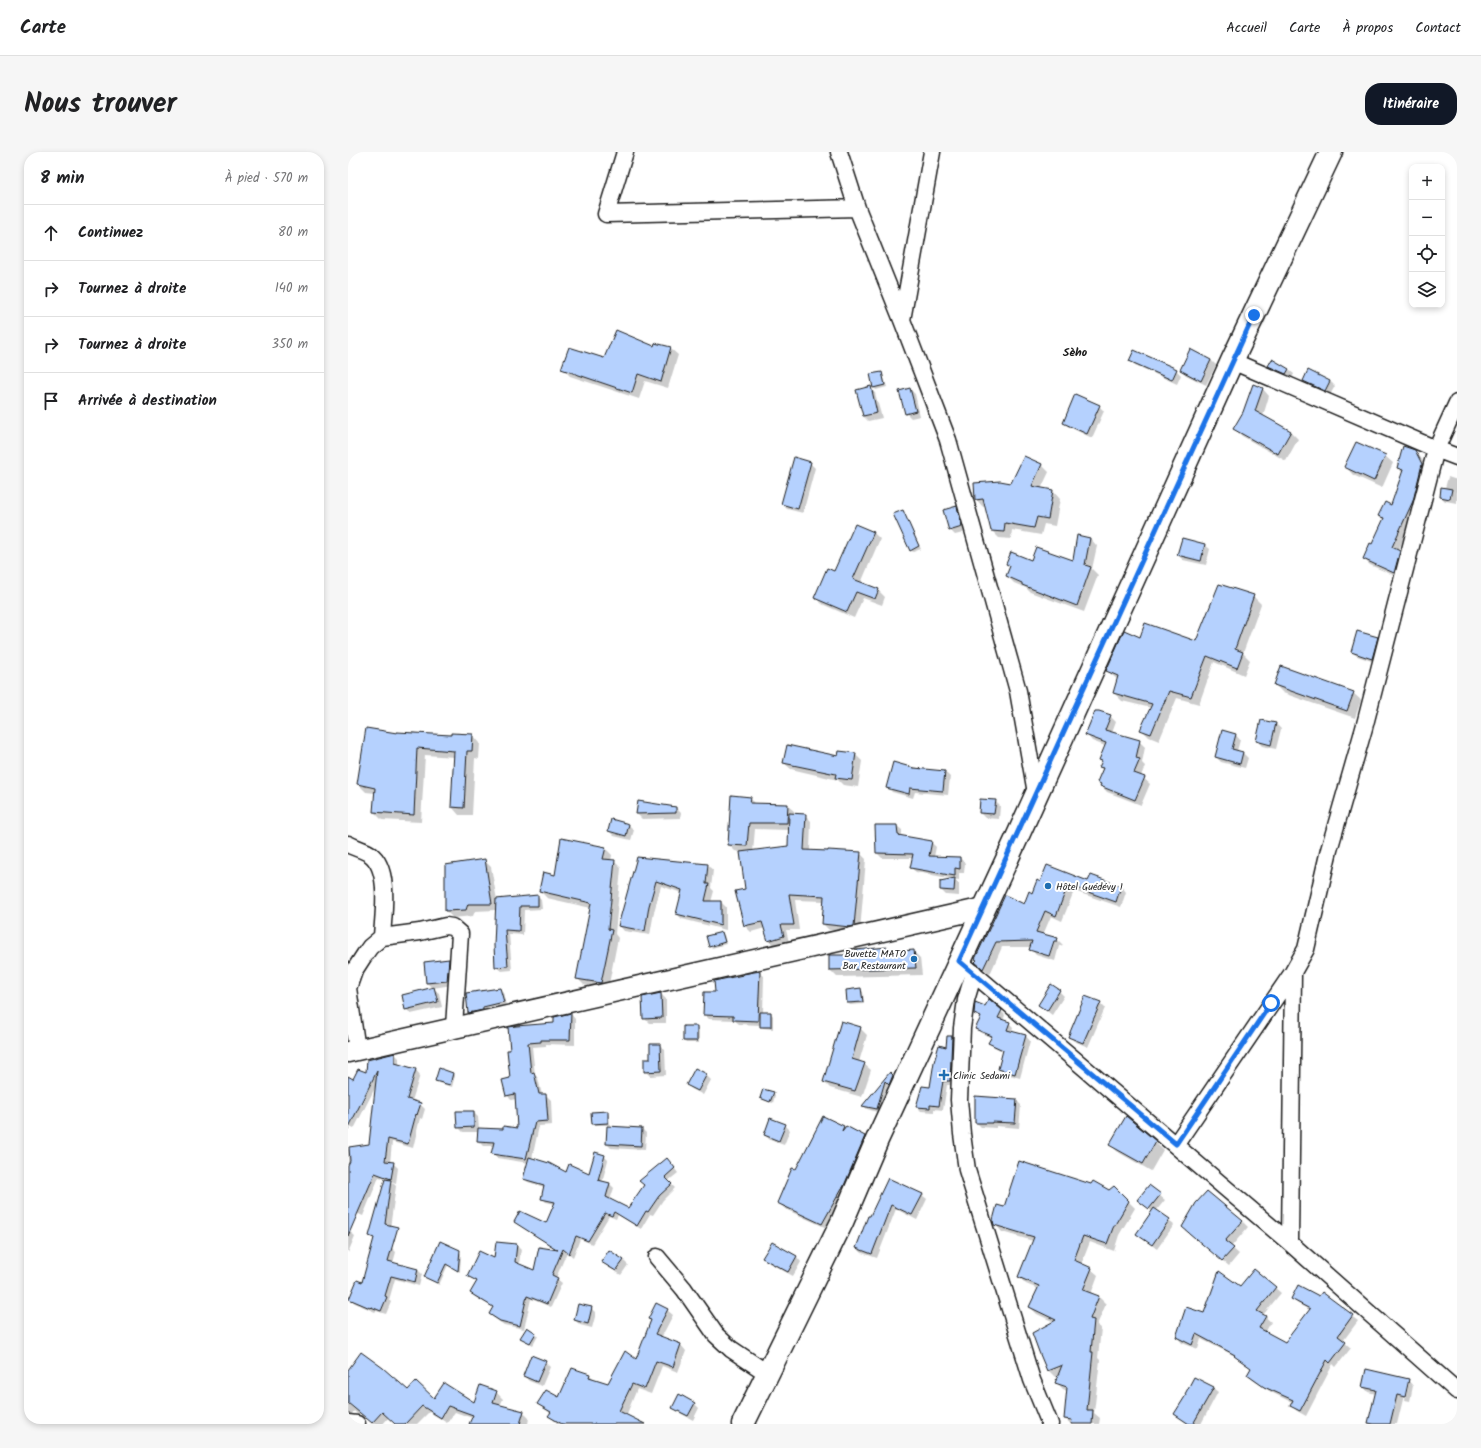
<!DOCTYPE html>
<html lang="fr">
<meta charset="utf-8">
<style>
:root{--surface:#fff;--page:#f6f6f6;--text:#202124;--muted:#757577;--line:#e0e0e0;--accent:#111827}
body{margin:0;font-family:Kalam,sans-serif;background:var(--page);color:var(--text)}
.controls{position:absolute;right:12px;top:12px;display:grid;overflow:hidden;border-radius:8px;box-shadow:0 2px 6px #0003}
.controls button{width:36px;height:36px;display:grid;place-items:center;padding:0;border:0;border-bottom:1px solid var(--line);background:var(--surface);color:var(--text);font:20px sans-serif}
.stop{position:absolute;width:12px;height:12px;margin:-9px;border:3px solid #1a73e8;border-radius:50%;background:#fff}
.stop.end{background:#1a73e8;border-color:#fff;box-shadow:0 1px 4px #0008}
.list{margin:0;padding:0;list-style:none}
h2{display:flex;justify-content:space-between;align-items:center;height:52px;margin:0;padding:0 16px;font-size:17px}
h2 small{font-size:13px;font-weight:400;color:var(--muted)}
.list li{display:grid;grid-template-columns:26px 1fr auto;gap:12px;align-items:center;box-sizing:border-box;height:56px;padding:0 16px;border-top:1px solid var(--line)}
.list b{display:block;font-size:15px;white-space:nowrap}
.list em{font-size:13px;font-style:normal;color:var(--muted)}
.icon{flex:none;width:22px;height:22px;fill:none;stroke:currentColor;stroke-width:2;stroke-linecap:round;stroke-linejoin:round}
.map{position:relative;flex:none;width:1109px;height:1272px;overflow:hidden;border-radius:16px}
header{display:flex;align-items:center;gap:24px;box-sizing:border-box;height:56px;padding:0 20px;background:var(--surface);border-bottom:1px solid var(--line)}
header strong{font-size:19px}
nav{display:flex;gap:22px;margin-inline-start:auto;font-size:14px}
.intro{display:flex;align-items:center;justify-content:space-between;box-sizing:border-box;height:96px;padding:0 24px}
h1{margin:0;font-size:28px}
.button{padding:10px 18px;border-radius:16px;background:var(--accent);color:#fff;font-size:14px;font-weight:700}
main{display:flex;gap:24px;padding:0 24px}
aside{flex:1;background:var(--surface);border-radius:16px;box-shadow:0 2px 6px #0003}
.map>svg:first-child{display:block}
.shadow{fill:#0003;fill-rule:evenodd}
.building{fill:#b5d1fe;stroke:#1c1c1c}
.lines{fill:none;stroke-linecap:round;stroke-linejoin:round}
.minor-casing{stroke:#1c1c1c;stroke-width:19}
.tertiary-casing{stroke:#1c1c1c;stroke-width:23}
.secondary-casing{stroke:#1c1c1c;stroke-width:25}
.minor{stroke:#fff;stroke-width:16}
.tertiary{stroke:#fff;stroke-width:20}
.secondary{stroke:#fff;stroke-width:22}
.route{stroke:#1a73e8;stroke-width:5}
.poi-dot{fill:#1f6fb2;stroke:#fff;stroke-width:1.5}
.labels{text-anchor:middle;stroke-width:4;stroke-linejoin:round;paint-order:stroke}
.poi-label{font-size:10px;fill:#1c1c1c;stroke:#fff;text-anchor:start}
.quarter-label{font-size:12px;font-weight:bold;fill:#1c1c1c;stroke:#fff}
</style>
<header>
<strong>Carte</strong>
<nav><a>Accueil</a><a>Carte</a><a>À propos</a><a>Contact</a></nav>
</header>
<div class="intro"><h1>Nous trouver</h1><a class="button">Itinéraire</a></div>
<main>
<aside>
<h2>8 min<small>À pied · 570 m</small></h2>
<ul class="list">
<li><svg class="icon" aria-label="ahead" viewBox="0 0 24 24"><path d="M12 20V5M6 11l6-6 6 6"/></svg><div><b>Continuez</b></div><em>80 m</em></li>
<li><svg class="icon" aria-label="right" viewBox="0 0 24 24"><path d="M7 20v-9h11M14 6l5 5-5 5"/></svg><div><b>Tournez à droite</b></div><em>140 m</em></li>
<li><svg class="icon" aria-label="right" viewBox="0 0 24 24"><path d="M7 20v-9h11M14 6l5 5-5 5"/></svg><div><b>Tournez à droite</b></div><em>350 m</em></li>
<li><svg class="icon" aria-label="arrive" viewBox="0 0 24 24"><path d="M6 21V4h12l-3 4 3 4H6"/></svg><div><b>Arrivée à destination</b></div></li>
</ul>
</aside>
<div class="map">
<svg width="1109" height="1272" viewBox="0 0 1109 1272">
<rect width="100%" height="100%" fill="#fff"/>
<filter id="ink" filterUnits="userSpaceOnUse"><feTurbulence type="fractalNoise" baseFrequency=".025" numOctaves="2"/><feDisplacementMap in="SourceGraphic" scale="8" xChannelSelector="R" yChannelSelector="G"/><feConvolveMatrix kernelMatrix="1 2 1 2 8 2 1 2 1" color-interpolation-filters="sRGB"/></filter>
<g filter="url(#ink)">
<path class="shadow" d="M307 195 322 196 330 203 320 236 297 229 291 247 222 224 215 217Z
M782 208 828 218 833 223 829 232 787 213Z
M863 208 868 213 858 233 838 223 833 218Z
M924 208 941 218 946 222 944 226 926 219 921 214Z
M533 221 535 223 539 235 528 238 526 236Z
M956 229H982L987 234 982 243 961 234Z
M522 236 527 241 534 266 520 269 515 264 509 239Z
M914 236 921 244 915 264 943 280 950 287 938 309 894 284 887 277Z
M562 237 567 242 572 264 563 266 558 261Z
M751 254 756 259 744 286 721 275 716 271Z
M1067 299 1073 306 1080 319 1070 355 1050 399 1057 406 1052 426 1022 413 1016 407 1025 393 1036 368 1031 364 1044 355 1055 321 1050 316Z
M1037 304 1045 311 1034 336 1005 323 998 315Z
M462 311 467 316 455 361 439 357 434 352Z
M694 313 701 320 693 337 705 339 712 347 707 374 696 372 693 383 664 378 663 387 651 386 644 379 638 354 635 355 628 347 664 332Z
M1100 325 1109 328V351L1097 349 1093 345 1097 336Z
M608 355 613 360 619 380 607 383 602 378Z
M555 359 573 397 565 400 563 398Z
M526 381 532 387 513 431 530 438 537 445 534 453 515 446 506 466 474 452 468 446 487 420Z
M742 386 749 394 744 417 750 423 736 460 682 440 678 436 666 431 659 424 662 415 659 412 683 409H725Z
M834 387 857 393 862 397 858 413 835 408 830 403Z
M905 444 913 452 895 501 902 508 896 523 866 510 851 552 829 546 811 589 801 585 794 578 803 556 774 549 766 541 770 528 759 519 792 486 848 491Z
M1029 486 1034 491 1029 511 1009 504 1004 500Z
M927 533 1005 541 1013 548 1007 566 935 541Z
M762 564 768 570 764 581 791 589 797 595 794 611 797 614 793 624 802 632 793 653 759 640 750 630 755 618 752 615 755 610 752 608 757 594 744 589 739 583Z
M928 572 933 577 928 597 914 594 909 589Z
M50 582 104 584 125 583 132 591 131 607 127 606 124 663H111L104 655 106 605 77 603 73 670 34 668 26 660 27 641 18 640 10 632Z
M888 583 892 588 889 599 895 601 900 606 897 616 873 610 868 605Z
M507 602 514 609 510 635 495 633 490 628 443 617 436 611Z
M597 620 602 625 600 643 567 640 565 646 544 640 539 635Z
M402 646 409 653H439L446 659V663H457L463 669 462 699 512 701 518 707 512 779 481 778 475 772 477 749 447 748 451 778H438L441 790 426 794 421 788 417 776 403 780 397 774 388 740 398 738 392 700 387 699 381 693ZM407 677 441 678V695L405 700Z
M647 649 652 654 651 667 637 666 632 661Z
M328 656 333 661 332 666 294 667 289 662Z
M281 673 286 678 283 688 266 684 261 679Z
M528 674H549L554 678V685L583 690 588 695 586 705 612 706 617 711 616 721H611V728L568 720 563 716 565 706H534L529 701Z
M257 696 264 703 263 709H266L273 716 267 782 270 786 260 837 236 833 229 826 243 756 199 746 192 739 208 724Z
M289 706 359 713 365 718 363 736 366 739 363 750H373L378 755V778L334 767 329 762 334 741 313 734 306 760 302 783 276 779 271 773Z
M136 708 143 715 149 748 189 744 193 748 194 757 176 758 175 783 161 782 164 818 153 819 148 815V758L127 759 125 764 105 766 98 759Z
M606 727 611 732V744L598 743 593 738Z
M693 731H741L773 734 778 740 773 755 726 739 714 769 703 764 695 783 709 787 715 793 711 794 707 809 688 803 683 797V795H654L642 822 628 810 676 753Z
M374 781 376 783 378 792 364 796 362 794Z
M540 796 545 801 565 799 572 806 574 823 489 825 482 818 509 804Z
M100 808 105 813 104 833 85 836 91 841 94 855 63 862 58 857 85 837 79 831 77 811Z
M411 820 416 824 415 861H423L425 864V877L415 876 413 873 391 872 386 868 361 867 356 862Z
M152 837 155 840 158 854 138 858V861L124 864 121 861Z
M513 837 515 840 516 852 502 853 500 851Z
M711 839 716 844 704 863 691 853Z
M313 842 318 847V871H301L296 866Z
M752 851 757 856 740 895 726 889 721 884Z
M638 856 653 859 657 863 655 869 661 871 665 875 664 881 678 884 682 889 672 926 655 921 651 917 656 900 646 895 642 891 644 886 633 881 628 877 633 866 627 861Z
M223 862 227 867V893L198 892V894L184 895 187 923 190 926 194 943H198L203 948 204 973 191 974 184 1007 218 1021 241 1022 256 1004 260 1008 254 1030 262 1032 266 1036 262 1048 281 1057 323 1012 330 1021 320 1029 327 1036 315 1048 305 1063 302 1062 293 1077 270 1063 268 1067 261 1064 244 1092 232 1087 225 1105 219 1100 208 1126 214 1131 203 1155 183 1147 176 1177 156 1173 146 1166 142 1162 146 1156 127 1145 123 1141 129 1130 120 1124 169 1093 173 1097 171 1113 186 1120 211 1099 171 1073 167 1070 198 1073 207 1052 198 1050 194 1046 196 1035 180 1030 176 1026 181 1011 149 1006 144 1002 146 994H135L130 989 131 980H115L110 975 125 960 130 965 131 977 156 978 170 977 168 947 163 948 159 943 163 927V899Z
M349 875 351 878V891H338L336 889Z
M512 876 519 883 511 910 516 912 523 918 514 945 482 936 476 930Z
M604 885 608 890 605 933H599L595 958 586 957V960L573 959 569 955 583 936Z
M312 893 317 898 318 923 302 924 297 919Z
M47 902 51 906V913L68 918 72 923 64 949 72 952 77 957 74 967 72 966 65 996 44 990 42 1011H45L50 1016 48 1031 43 1029 48 1034 42 1076 32 1072 38 1027 31 1025 15 1064 0 1057V997L13 995 22 993 28 934 6 977 0 974V925L6 929 19 922 20 908Z
M347 917 358 923 363 928 355 943 344 937 339 932Z
M542 921 549 928 545 936 541 932 532 961 519 957 516 954Z
M105 922 107 924 104 935 91 931 88 929Z
M425 941 427 943 425 951 415 948 413 946Z
M668 948 673 953 671 976 648 974V976L633 975 628 970Z
M259 960 261 963 262 973H247L244 971Z
M437 973 442 978 436 993 422 988 417 983Z
M495 974 497 977 517 985 523 991 481 1077 437 1057 430 1050 449 1019Z
M294 977 298 981 297 998 263 996 259 992Z
M807 990 815 998 803 1019 770 1000 763 993Z
M540 1027 574 1043 579 1047 569 1068 548 1057 529 1106 514 1101 509 1096Z
M766 1035 787 1056 771 1083 766 1099 742 1090 733 1113 743 1117 750 1123 743 1142 751 1145 758 1152 749 1173 753 1176 750 1206 752 1208 746 1261 752 1266 751 1272H723L717 1267 719 1239 715 1237 708 1230 711 1224 707 1225 700 1218 706 1170 689 1162 682 1155 690 1137 678 1132 671 1125 685 1089 654 1080 647 1072 657 1057 762 1040Z
M801 1035 817 1048 808 1059 826 1073 809 1097 789 1082 805 1060 795 1052Z
M894 1069 900 1075 883 1095 891 1102 881 1114 841 1081Z
M0 1078 7 1084 0 1101Z
M44 1096 48 1100 45 1111 70 1118 74 1122 71 1134 47 1127 41 1148 43 1150 38 1162 28 1159 27 1160 7 1151 2 1147Z
M111 1099 113 1102 112 1120 100 1113 91 1133 77 1125Z
M449 1105 453 1110 445 1124 421 1111 416 1106Z
M275 1108 280 1113 273 1123 260 1115 255 1110Z
M906 1118 933 1141 915 1163 923 1170 917 1181 937 1191 962 1158 950 1152 944 1146 972 1145 974 1142 1010 1169 995 1189 1003 1196 988 1215 985 1212 958 1264 949 1259 944 1254 945 1251 923 1240 905 1228 900 1223 904 1217 889 1205 853 1187 850 1197 834 1191 829 1185 892 1135Z
M243 1156 248 1161 244 1176 232 1173 227 1168Z
M319 1158 325 1163 313 1186 333 1193 338 1199 330 1220 314 1214 303 1242 289 1237 278 1264 292 1272H208L209 1271 201 1264 203 1262 191 1252 211 1247 242 1223 246 1227 260 1232 289 1209 303 1169 301 1167Z
M179 1177 190 1184 185 1193 176 1188Z
M197 1210 202 1215 194 1234 181 1229 176 1224Z
M0 1225 60 1239 86 1248 126 1252 148 1240 155 1247 152 1254 175 1260 181 1266 180 1272H122L124 1266 107 1260 99 1271 81 1260 69 1272H48L41 1265 35 1272H25L12 1261 10 1263 6 1259 0 1267Z
M1060 1228 1065 1234 1062 1249 1057 1248 1061 1231H1059L1049 1272H1021L1028 1242 1020 1240 1015 1234Z
M865 1236 870 1240 853 1272H840L827 1262Z
M346 1251 351 1256 345 1268 330 1260 325 1255Z"/>
<path class="building" d="M268 178 306 194 307 191 323 195 313 230 290 222 284 241 213 217 221 195 256 206Z
M842 197 863 208 853 229 832 218Z
M786 198 829 217 824 228 781 209Z
M924 207 941 217 938 222 920 214Z
M960 218 982 229 977 239 955 229Z
M534 220 537 233 525 236 522 222Z
M905 232 915 236 907 259 943 279 930 302 885 277 895 260Z
M523 234 529 261 515 264 508 238Z
M562 236 568 259 557 262 551 239Z
M727 242 752 253 739 282 715 271Z
M1008 290 1038 303 1026 329 996 315Z
M1055 294 1067 298 1074 312 1065 349 1044 395 1052 399 1046 421 1015 407 1022 391 1024 392 1036 366 1030 364 1037 350 1043 353 1055 318 1049 316Z
M676 304 694 312 684 334 705 338 700 367 689 365 686 376 657 371 656 380 643 379 635 347 627 348 626 331 652 329 663 331Z
M446 305 463 310 450 357 433 352Z
M1093 335 1104 337 1102 347 1092 345Z
M609 354 614 375 601 379 595 358Z
M555 358 571 394 562 399 545 362Z
M507 372 526 380 505 427 531 437 527 447 508 440 499 460 466 446 479 416 486 419Z
M729 383 742 386 737 413 743 415 729 454 674 433V431L658 424 662 414 658 412 663 400 683 408 688 395 725 408Z
M834 386 857 392 853 409 829 403Z
M871 432 906 443 887 497 895 500 889 516 859 504 843 545 821 539 803 582 792 578 804 552 765 541 770 524 758 519 776 478 792 485 797 471 848 489Z
M1009 479 1030 485 1024 507 1003 500Z
M933 514 1006 540 999 559 926 533Z
M747 559H751L763 563 757 578 792 588 788 606 792 607 786 621 797 625 787 648 752 634 753 632 749 630 755 616 751 615 754 609 751 608 758 591 737 583Z
M913 568 928 571 923 593 908 589Z
M18 576 49 581V580L103 583V581L125 582 124 599H119L116 656 103 655 106 599 69 596 66 663 25 660 27 636 9 632Z
M874 578 888 582 884 597 895 600 892 612 867 605Z
M439 593 490 604 491 599 508 601 504 628 487 626 488 622 435 611Z
M545 610 566 616 597 619 595 639 562 636 561 642 538 636Z
M383 643 403 645 402 651 440 652 439 671H401L399 694 380 693Z
M632 647 648 648 646 662 631 661Z
M290 649 328 655V661L288 662Z
M441 661 458 662 456 698 480 699V698L513 700 506 774 502 775 474 772 476 744 441 742 446 773H433L436 784 420 789 414 770 396 774 387 739 397 737 392 700 440 694Z
M263 667 281 672 278 684 260 679Z
M527 673H549L550 683 584 689 581 704 612 705V717L607 716V724L562 716 565 702 528 701Z
M213 686 258 695 255 707 267 708 260 777 264 778 253 831 228 827 243 751 191 739 195 720 207 723Z
M289 705 360 712 358 732H361L357 749H373V773L328 762 334 738 308 729 301 754 297 779 270 774Z
M137 707 144 752H120L118 758 97 759V713Z
M699 713 740 729 743 723 773 734 768 750 720 733 708 764 697 759 688 780 710 786 709 789H706L701 804 681 798 684 789 648 790 635 817 627 810 629 808 627 807 657 743 676 752 681 739 684 741 689 728 692 730Z
M607 726 606 739 592 738V729Z
M190 743V754H172L171 779 157 778 160 814 147 815 146 793 148 747Z
M374 780 377 790 361 795 358 784Z
M540 795 541 800 566 798 568 816 481 818V803H508L507 798Z
M101 807 99 829 78 831 76 810Z
M412 819 410 869 385 868V864L355 863 356 840H367L366 829 395 823V822Z
M703 832 712 838 699 859 690 853Z
M86 835 90 850 57 858 54 843Z
M152 836 156 850 135 855V858L120 861 118 841Z
M513 836 515 850 499 851 498 838Z
M313 841 314 866 295 867 294 845Z
M737 844 753 850 735 891 720 885Z
M641 847 654 858 650 866 662 870 659 878 678 883 667 922 650 917 655 898 640 891 644 884 627 877 633 865 626 862 627 850 637 854Z
M412 860H423V875H412Z
M223 861 222 888H193V890L180 891 183 921 186 920 191 942H198L200 969 187 970 178 1007 143 1002 146 990 129 989 130 976 155 977V974L169 976 167 942 158 944 154 928 162 926 159 898H162L160 875 168 874 206 871V865Z
M493 869 513 875 504 907 517 911 507 939 475 930Z
M335 874H349V889H335Z
M599 884H604L602 929H595L591 954 582 953V956L568 955 574 934 582 935 586 910 591 893 598 895Z
M302 892H312L313 919 296 920V907H302Z
M47 901V911L68 917 59 947 73 951 69 963 68 962 60 992 40 987 37 1009 46 1010 43 1027 27 1021 0 1084V1013L2 1009 1 995 21 992 29 919 0 977V924L5 927 10 917 18 920 19 908Z
M91 916 105 921 102 933 87 929Z
M347 916 359 922 350 939 338 933Z
M542 920 545 923 541 933 537 929 529 957 514 954Z
M415 937 426 940 422 950 412 946Z
M627 944 669 947 667 971 644 970V971H627Z
M108 959H126V975L109 976Z
M260 959V971L244 972 243 960Z
M475 964 496 974 494 979 498 974 517 984 495 1036H494L474 1072 429 1051 444 1016 448 1017Z
M778 964 808 989 795 1012 761 993Z
M422 966 438 972 431 989 416 983Z
M259 974 294 976 293 994 258 992Z
M247 1000 257 1003 250 1028 262 1031 258 1045 280 1056 296 1033 291 1029 319 1006 327 1016 317 1025 324 1032 311 1044 300 1060 298 1059 289 1074 266 1060 264 1064 257 1061 240 1089 228 1084 221 1102 215 1097 204 1123 210 1126 199 1152 179 1144 172 1174 152 1169 141 1162 145 1155 122 1141 129 1129 119 1124 131 1099 146 1106 148 1090 169 1092 167 1110 186 1118 191 1095 210 1098 166 1070 172 1059 198 1071 207 1050 193 1047 196 1033 175 1027 181 1005 201 1011 218 1020 221 1012 241 1021Z
M671 1009 743 1032 745 1029 761 1038 766 1034 781 1049 765 1076 759 1092 735 1084 726 1108 744 1116 735 1138 751 1144 742 1167 746 1168 743 1200H745L739 1258H745L744 1272H723L724 1268 716 1267 719 1235 707 1231 714 1213 699 1219 691 1200 684 1181 708 1168 681 1155 691 1134 670 1125 686 1085 646 1073 645 1068 649 1053 656 1055Z
M540 1026 575 1042 564 1063 543 1053 524 1102 508 1096 520 1064H522Z
M37 1027 43 1028 37 1072 50 1075 40 1109 70 1117 67 1130 43 1124 37 1144 39 1145 33 1159 23 1155 22 1156 1 1147 9 1128 14 1130 26 1086 21 1084Z
M801 1033 813 1042 801 1057 789 1048Z
M859 1039 895 1069 877 1089 886 1096 874 1109 834 1075 848 1051Z
M806 1056 822 1067 804 1093 788 1082Z
M92 1089 112 1098 110 1119 98 1112 89 1131 76 1125Z
M424 1090 449 1104 440 1120 414 1106Z
M261 1098 276 1108 268 1119 253 1110Z
M906 1117 928 1135 909 1159 918 1164 911 1176 937 1190 962 1157 943 1147 950 1133 971 1144 974 1140 1005 1163 990 1184 998 1190 982 1211 979 1208 952 1259 942 1254 945 1248 916 1235 899 1223 903 1216 886 1204 887 1203 848 1182 844 1193 828 1185 838 1155 856 1161 871 1119 892 1134Z
M308 1151 320 1157 307 1182 333 1192 325 1215 308 1209 297 1237 284 1232 271 1259 297 1272H214L200 1264 203 1260 189 1252 198 1238 211 1245 224 1216 242 1222 241 1225 260 1231 277 1199 288 1207 303 1168 300 1167Z
M230 1152 244 1155 240 1172 226 1168Z
M179 1175 188 1181 182 1191 172 1186Z
M13 1200 35 1216 60 1238 68 1229 86 1246 96 1231 126 1250 132 1233 149 1239 145 1251 176 1259 172 1272H121L125 1263 100 1254 93 1266 74 1254 57 1272H47L34 1260 24 1271 0 1251V1218Z
M183 1203 198 1209 189 1230 175 1224Z
M1018 1217 1061 1227 1057 1245 1049 1243 1042 1272H1026L1020 1271 1028 1238 1014 1235Z
M846 1225 866 1235 845 1272H841L826 1262 838 1243 837 1242Z
M331 1242 347 1251 340 1264 324 1256Z"/>
<g class="lines">
<g class="minor-casing">
<path id="minor" d="M277 0 258 62 509 56
M491 0 509 56 554 168 600 288 670 539 688 641
M554 168 584 0
M884 209 1088 297 1109 305
M0 692C7 696 16 698 22 702 43 717 35 763 34 785
M611 809 942 1091 1109 1239
M626 821 618 848 614 876 611 948 614 982 619 1018 684 1228 702 1272
M9 898 0 836 6 819 17 802 22 795 34 785 72 780 98 774 104 775 112 782 106 875
M828 992 945 820 958 797 981 698 1016 576 1088 297 1109 251
M942 1091 945 820
M309 1105 336 1137 368 1183 383 1197 419 1221
M0 1271 9 1272"/>
</g>
<g class="tertiary-casing">
<path id="tertiary" d="M0 900 636 756"/>
</g>
<g class="secondary-casing">
<path id="secondary" d="M395 1272 494 1070 529 988 667 690 884 209 983 0"/>
</g>
<use href="#minor" class="minor"/>
<use href="#tertiary" class="tertiary"/>
<use href="#secondary" class="secondary"/>
</g>
</g>
<g class="lines" filter="url(#ink)">
<path class="route" d="M906 163 611 809 828 992 923 851"/>
</g>
<g class="poi-dot">
<circle cx="700" cy="734" r="4"/>
<circle cx="566" cy="807" r="4"/>
<path d="M594 917h4v4h4v4h-4v4h-4v-4h-4v-4h4z"/>
</g>
<g class="labels">
<g class="poi-label">
<text x="708" y="738">Hôtel Guédévy 1</text>
<text x="558" y="805" text-anchor="end">Buvette MATO<tspan x="558" dy="12">Bar Restaurant</tspan></text>
<text x="605" y="927">Clinic Sedami</text>
</g>
<g class="quarter-label">
<text x="727" y="204">Sèho</text>
</g>
</g>
</svg>
<div class="controls">
<button>+</button>
<button>−</button>
<button><svg class="icon" aria-label="locate" viewBox="0 0 24 24"><circle cx="12" cy="12" r="6"/><path d="M12 2v4M12 18v4M2 12h4M18 12h4"/></svg></button>
<button><svg class="icon" aria-label="layers" viewBox="0 0 24 24"><path d="M12 4l9 5-9 5-9-5zM3 14l9 5 9-5"/></svg></button>
</div>
<div class="stop" style="left:923px;top:851px"></div>
<div class="stop end" style="left:906px;top:163px"></div>
</div>
</main>
